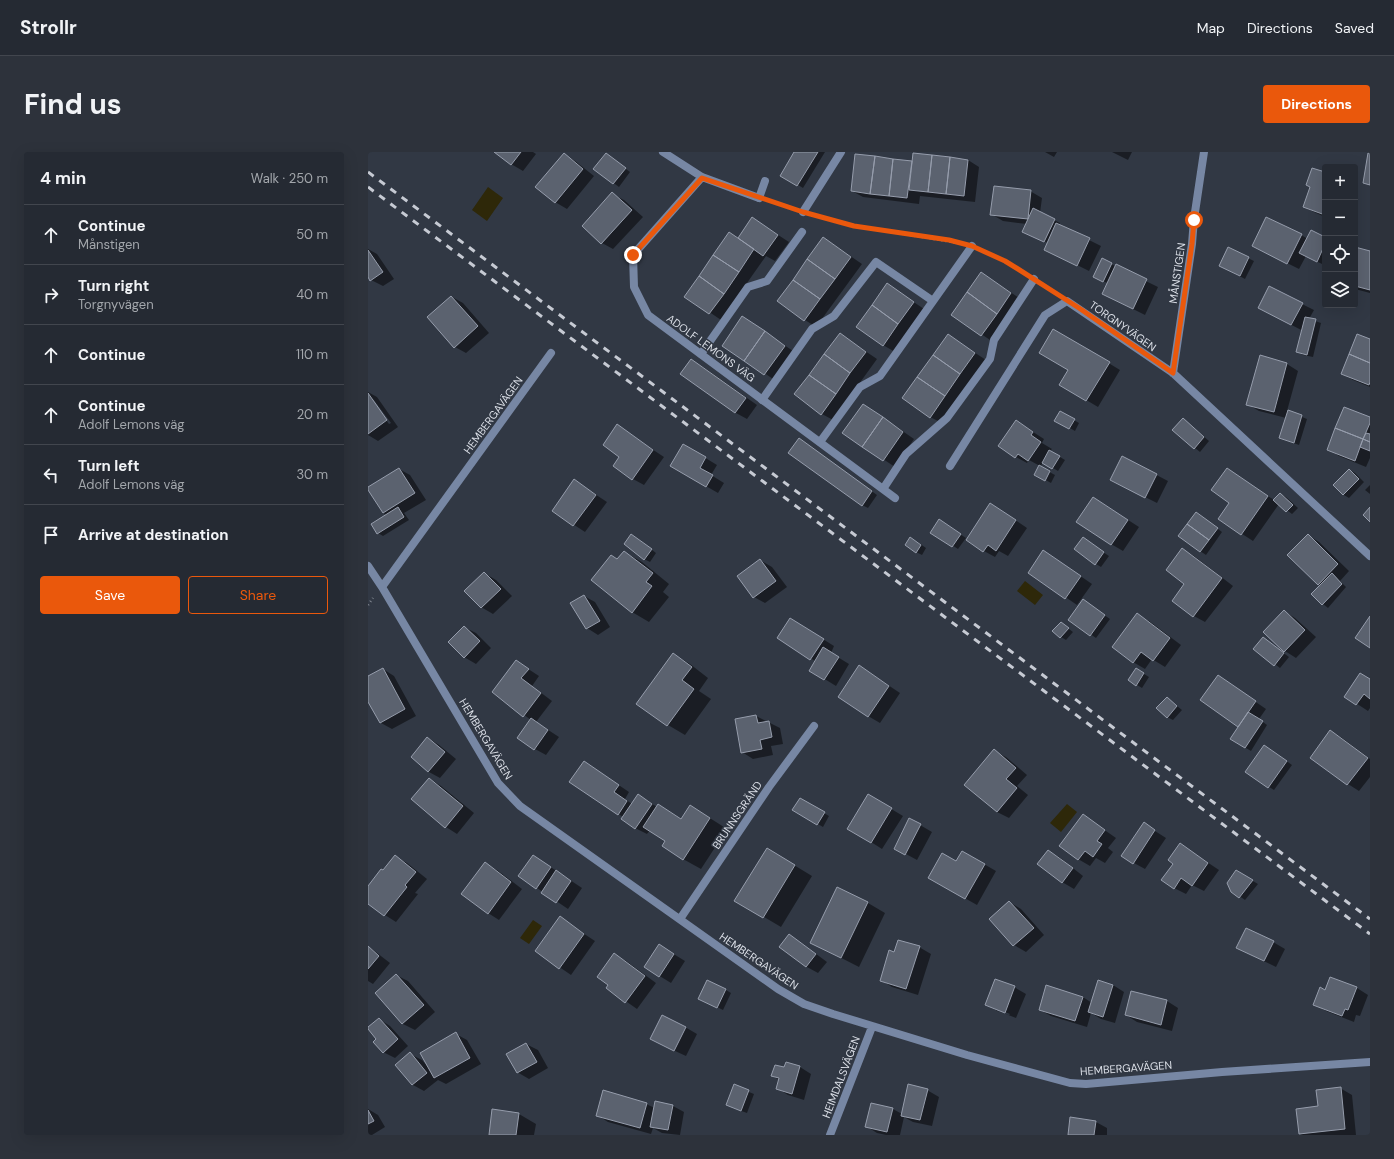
<!DOCTYPE html>
<meta charset="utf-8">
<style>
:root{--surface:#252a33;--page:#2d323b;--text:#f1f3f6;--muted:#a3a7ac;--line:#42464e;--accent:#ea580c}
body{margin:0;font-family:"DM Sans",sans-serif;background:var(--page);color:var(--text)}
.controls{position:absolute;right:12px;top:12px;display:grid;overflow:hidden;border-radius:4px;box-shadow:0 4px 16px #0002}
.controls button{width:36px;height:36px;display:grid;place-items:center;padding:0;border:0;border-bottom:1px solid var(--line);background:var(--surface);color:var(--text);font:20px sans-serif}
.stop{position:absolute;width:12px;height:12px;margin:-9px;border:3px solid #ea580c;border-radius:50%;background:#fff}
.stop.end{background:#ea580c;border-color:#fff;box-shadow:0 1px 4px #0008}
.list{margin:0;padding:0;list-style:none}
h2{display:flex;justify-content:space-between;align-items:center;height:52px;margin:0;padding:0 16px;font-size:17px}
h2 small{font-size:13px;font-weight:400;color:var(--muted)}
.list li{display:grid;grid-template-columns:26px 1fr auto;gap:12px;align-items:center;box-sizing:border-box;height:60px;padding:0 16px;border-top:1px solid var(--line)}
.list b{display:block;font-size:15px;white-space:nowrap}
.list p{margin:0;font-size:13px;white-space:nowrap;color:var(--muted)}
.list em{font-size:13px;font-style:normal;color:var(--muted)}
.actions{display:flex;gap:8px;padding:12px 16px}
.actions a{flex:1;padding:9px 0;border:1px solid var(--accent);border-radius:4px;text-align:center;font-size:14px;color:var(--accent)}
.actions .main{background:var(--accent);color:#fff}
.icon{flex:none;width:22px;height:22px;fill:none;stroke:currentColor;stroke-width:2;stroke-linecap:round;stroke-linejoin:round}
.map{position:relative;flex:none;width:1002px;height:983px;overflow:hidden;border-radius:4px}
header{display:flex;align-items:center;gap:24px;box-sizing:border-box;height:56px;padding:0 20px;background:var(--surface);border-bottom:1px solid var(--line)}
header strong{font-size:19px}
nav{display:flex;gap:22px;margin-inline-start:auto;font-size:14px}
.intro{display:flex;align-items:center;justify-content:space-between;box-sizing:border-box;height:96px;padding:0 24px}
h1{margin:0;font-size:28px}
.button{padding:10px 18px;border-radius:4px;background:var(--accent);color:#fff;font-size:14px;font-weight:700}
main{display:flex;gap:24px;padding:0 24px}
aside{flex:1;background:var(--surface);border-radius:4px;box-shadow:0 4px 16px #0002}
.map>svg:first-child{display:block}
.water{fill:#2e2809}
.shadow{fill:#0007;fill-rule:evenodd}
.building{fill:#5b626f;stroke:#969dac}
.lines{fill:none;stroke-linecap:round;stroke-linejoin:round}
.path{stroke:#838993;stroke-width:2.5;stroke-dasharray:1 3;stroke-linecap:butt}
.service{stroke:#7787a4;stroke-width:8}
.minor{stroke:#7787a4;stroke-width:8}
.rail{stroke:#c6cad3;stroke-width:3;stroke-dasharray:7 7;stroke-linecap:butt}
.route{stroke:#ea580c;stroke-width:5}
.labels{text-anchor:middle;stroke-width:3;stroke-linejoin:round;paint-order:stroke}
.street-label{font-size:11px;fill:#dbdfe7;stroke:#313844}
</style>
<header>
<strong>Strollr</strong>
<nav><a>Map</a><a>Directions</a><a>Saved</a></nav>
</header>
<div class="intro"><h1>Find us</h1><a class="button">Directions</a></div>
<main>
<aside>
<h2>4 min<small>Walk · 250 m</small></h2>
<ul class="list">
<li><svg class="icon" aria-label="ahead" viewBox="0 0 24 24"><path d="M12 20V5M6 11l6-6 6 6"/></svg><div><b>Continue</b><p>Månstigen</p></div><em>50 m</em></li>
<li><svg class="icon" aria-label="right" viewBox="0 0 24 24"><path d="M7 20v-9h11M14 6l5 5-5 5"/></svg><div><b>Turn right</b><p>Torgnyvägen</p></div><em>40 m</em></li>
<li><svg class="icon" aria-label="ahead" viewBox="0 0 24 24"><path d="M12 20V5M6 11l6-6 6 6"/></svg><div><b>Continue</b></div><em>110 m</em></li>
<li><svg class="icon" aria-label="ahead" viewBox="0 0 24 24"><path d="M12 20V5M6 11l6-6 6 6"/></svg><div><b>Continue</b><p>Adolf Lemons väg</p></div><em>20 m</em></li>
<li><svg class="icon" aria-label="left" viewBox="0 0 24 24"><path d="M17 20v-9H6M10 6l-5 5 5 5"/></svg><div><b>Turn left</b><p>Adolf Lemons väg</p></div><em>30 m</em></li>
<li><svg class="icon" aria-label="arrive" viewBox="0 0 24 24"><path d="M6 21V4h12l-3 4 3 4H6"/></svg><div><b>Arrive at destination</b></div></li>
</ul>
<div class="actions"><a class="main">Save</a><a>Share</a></div>
</aside>
<div class="map">
<svg width="1002" height="983" viewBox="0 0 1002 983">
<rect width="100%" height="100%" fill="#313844"/>
<path class="water" d="M120 35 135 46 119 69 104 58Z
M657 429 675 443 667 453 649 439Z
M699 652 709 660 693 680 682 671Z
M165 768 174 774 161 792 152 786Z"/>
<path class="shadow" d="M128 0H165L168 2 155 19 143 12Z
M428 0H457L435 36 414 23Z
M677 0H689L686 5Z
M744 0H764L760 8Z
M196 2 207 9 226 24 199 57 187 50Z
M238 2 262 20 251 35 227 17Z
M488 3 545 10 600 8 611 15 607 50 552 44 551 52 495 45 484 39Z
M957 21V65L948 61 936 55Z
M662 39 674 46 672 61 692 71 691 73 733 94 721 119 677 97 680 91 661 82 659 72 635 69 623 62Z
M244 42 256 48 275 65 245 97 234 91 216 74Z
M384 66 421 90 407 109 398 104 353 168 318 144 362 81 370 86Z
M933 83 940 87 957 86V106L954 112 938 104 931 117 885 94Z
M456 86 494 112 448 175 437 168 411 149Z
M987 96 1002 100V141L987 137Z
M0 97 9 102 26 127 15 134 3 128 0 123Z
M861 97 886 109 877 127 858 117Z
M743 112 790 135 777 163 735 142 740 131 731 128Z
M614 121 654 148 625 190 585 163Z
M519 132 556 157 527 200 515 193Z
M84 145 95 151 121 181 98 201 87 195Z
M934 152 946 158 941 167 953 171 945 205 935 203 930 200 935 179 903 162Z
M375 165 428 201 408 229 355 193Z
M686 178 752 218 730 255 693 233 702 218Z
M472 182 509 207 465 268 454 262 427 242Z
M580 183 618 208 574 271 562 265Z
M1002 188V235L985 228 974 222Z
M892 205 919 212 930 219 919 259 939 267 931 293 912 286 918 266 891 259 879 252Z
M323 208 335 215 389 253 379 267 368 261 313 222Z
M0 240 9 245 30 275 10 289 0 283ZM3 247H5L23 271 21 272Z
M507 260 546 287 527 315 476 281Z
M692 260 711 271 707 279 688 268Z
M1002 266V306L998 315 971 304 960 297Z
M648 269 676 287 674 291 684 297 682 299 697 308 690 319 675 310 672 315 687 323 683 331 667 322 672 314 661 308 659 311 648 305Z
M820 271 841 289 832 300 805 278Z
M249 274 296 305 276 333 265 327 253 304Z
M437 291 509 343 500 356 494 353Z
M316 293 349 313 343 323 356 331 350 341 303 314Z
M754 305 800 329 789 351 755 334Z
M31 317 42 323 58 348 36 361 41 368 15 384 10 381 19 363 15 361 0 336Z
M859 317 906 348 912 342 918 345 930 356 924 362 911 352 885 389 851 367 862 350Z
M982 318 987 321 996 330 981 346 976 343 966 333Z
M207 329 239 350 217 380 185 359Z
M1002 333V342L997 338Z
M726 346 771 375 755 399 743 392Z
M634 359 659 376 640 404 631 399 627 405 616 399Z
M833 364 854 380 838 403 832 399Z
M577 372 598 386 590 397 564 380Z
M940 383 951 390 981 419 972 429 978 435 960 456 955 452 953 434 950 432Z
M269 386 288 401 282 410 276 407Z
M548 389 558 396 554 403 548 400Z
M720 390 741 404 733 415 728 412Z
M814 397 826 404 865 434 837 470 826 464 818 432Z
M676 399 724 432 709 453 661 420Z
M256 400 274 410 301 432 295 440 301 445 281 470 264 460 244 404 250 408Z
M392 408 404 415 419 435 397 451 386 445Z
M116 421 128 428 144 444 125 462 113 455Z
M216 444 227 450 242 475 230 483 219 476Z
M720 452 742 467 728 486 702 468Z
M916 459 927 466 948 485 928 506 917 499Z
M769 463 781 469 813 493 797 515 784 507 777 517 765 510Z
M693 471 705 480 698 488 693 485Z
M434 474 466 494 463 501 481 512 468 534 442 518 447 509 411 486Z
M96 475 108 481 123 496 108 512 96 505Z
M895 486 921 505 912 516 887 497Z
M305 502 322 512 340 526 331 539 343 547 317 583 300 573 270 551Z
M148 509 171 524 164 534 184 549 168 570 191 585 178 603 167 597 163 568 125 540Z
M15 517 26 524 48 564 24 577 13 571 0 548V525Z
M768 517 781 525 774 536 761 528Z
M502 521 532 541 512 571 500 564Z
M850 524 898 557 891 567 899 573 883 599 863 587 872 574Z
M1002 527V556L1000 559 977 544Z
M799 546 814 558 805 568 799 565Z
M388 564 412 576 415 592 403 594 405 603 385 607 374 600Z
M963 579 974 586 1002 607V625L991 639 980 632 943 605Z
M60 586 71 593 88 607 72 626 61 620 44 605Z
M902 597 924 613 906 638 901 635Z
M626 599 638 605 659 623 649 634 660 643 641 666 629 660 598 633Z
M227 617 261 640 257 647 264 652 270 643 289 655 291 653 314 667 323 654 359 677 333 717 315 707 299 689 282 678 279 682 267 676 255 665 203 630Z
M62 627 73 634 106 661 89 682 78 675Z
M500 643 535 664 514 697 503 690Z
M432 647 461 664 455 675 426 658Z
M715 663 748 686 740 696 745 700 737 711 728 706 722 714 710 707Z
M776 672 798 686 777 717 766 711Z
M552 673 564 680 549 708 527 696Z
M812 692 851 718 836 739 824 733 818 742 806 736V712Z
M680 699 691 705 715 724 706 737 694 730Z
M595 700 628 719 609 753 561 726 588 711Z
M166 704 214 736 200 757 169 736Z
M27 705 39 711 59 727 47 741 50 742 28 770 17 763 0 750V735Z
M416 707 444 724 413 775 367 748Z
M117 712 129 718 154 737 131 768 120 761Z
M868 719 890 732 877 748 864 739Z
M641 750 653 757 676 783 658 800 646 793Z
M500 751 517 761 491 815 444 791Z
M192 766 227 789 203 823 168 799Z
M421 784 432 790 459 810 450 821 439 815 412 795Z
M905 790 917 797 908 815 881 802Z
M291 793 317 809 303 831 277 815Z
M0 794 22 811 5 832 0 829Z
M551 795 563 802 550 843 524 835 513 828 527 801Z
M246 803 258 809 288 831 269 857 239 836 241 833Z
M28 823 40 829 67 860 47 878 35 872 8 841Z
M963 826 989 836 1000 843 992 864 988 863 986 870 958 859 946 852 958 839Z
M745 833 756 840 747 871 733 867 723 861 719 875 683 864 672 858 715 845 724 851Z
M646 835 658 842 648 866 630 859 618 853ZM629 857 642 862 641 863 629 859Z
M358 838 363 841 355 858 337 849Z
M764 840 799 849 810 856 804 879 769 870 758 863Z
M11 867 22 874 40 894 27 906 15 900Z
M317 875 329 882 318 904 294 893Z
M88 882 99 888 113 912 78 932 70 928 56 939 45 933 28 914 42 902 54 908 60 915Z
M158 892 170 898 180 916 161 927 149 920Z
M418 911 432 915 443 922 436 948 420 943 409 936 411 928 405 924 417 917Z
M366 934 386 942 379 961 365 956Z
M972 936 984 943 988 983H934L932 982 951 955Z
M559 938 571 945 564 974 545 970 536 965 532 983H518L509 981 498 974 504 952 525 957 534 962Z
M288 950 305 954 316 960 312 983 294 981 285 976 283 982 240 970 229 963 278 952 287 956Z
M0 957 10 963 17 975 4 983H0Z
M151 962 168 972 166 983H122Z
M703 966 728 970 739 976V983H701Z"/>
<path class="building" d="M126 0H153L143 13Z
M426 0H450L429 34 412 24Z
M196 1 215 17 187 51 167 35Z
M238 1 258 16 245 32 225 17Z
M545 1 564 3 560 40 541 38Z
M1000 1H1002V33L995 31Z
M487 2 507 4 502 42 483 39Z
M564 3 582 5 578 42 560 40Z
M507 4 525 7 521 44 502 42Z
M582 5 600 8 596 44 578 42Z
M525 7 544 9 539 46 521 44Z
M944 16 957 20V63L935 55 942 35 938 33Z
M626 34 663 38 660 67 622 63Z
M244 40 264 58 233 92 214 74Z
M665 56 687 67 676 90 654 80Z
M384 65 410 83 395 104 370 86Z
M898 65 934 82 919 112 884 94Z
M688 71 722 86 709 114 676 98Z
M943 78 957 85V92L949 110 931 101Z
M361 80 386 97 371 120 345 103Z
M455 85 483 105 467 127 439 107Z
M860 95 881 105 872 124 851 114Z
M987 95 1002 99V138L987 134Z
M0 98 15 120 2 129 0 125Z
M345 103 371 120 356 142 331 124Z
M734 106 744 111 735 130 725 125Z
M439 107 467 127 452 147 425 128Z
M748 112 779 127 765 157 734 142Z
M613 120 643 141 629 162 599 140Z
M331 124 356 142 341 162 316 145Z
M425 128 452 147 436 169 409 149Z
M519 131 546 150 530 172 504 153Z
M901 134 935 151 923 173 890 156Z
M599 140 629 162 613 184 583 163Z
M83 144 110 174 86 196 59 165Z
M504 153 530 172 515 194 488 175Z
M374 164 397 179 376 209 354 194Z
M937 165 948 167 939 203 928 200Z
M685 177 742 210 718 249 691 233 700 218 671 201Z
M397 179 417 194 396 223 376 209Z
M472 181 498 200 482 221 456 202Z
M580 182 607 201 592 222 565 203Z
M989 182 1002 187V211L981 202Z
M456 202 482 221 468 242 441 223Z
M981 202 1002 211V230L1001 233 973 222Z
M565 203 592 222 577 244 549 225Z
M892 203 919 211 906 260 878 253Z
M323 207 378 246 367 261 312 222Z
M441 223 468 242 453 263 426 242Z
M549 225 577 244 562 266 534 246Z
M0 241 19 268 0 282Z
M495 252 515 265 494 295 474 281Z
M976 255 1002 265V271L995 287 967 276Z
M920 258 934 263 926 291 911 286Z
M692 259 707 267 701 277 686 269Z
M515 265 535 280 515 309 494 295Z
M815 266 836 285 826 297 804 278Z
M648 268 665 280 663 283 673 290 660 309 650 302 647 306 630 294Z
M249 272 285 298 264 328 245 314 251 305 235 293Z
M967 276 995 287 987 309 959 298Z
M998 281 1002 282V290L995 287Z
M431 286 504 339 494 354 420 301Z
M995 287 1002 290V299L992 295Z
M315 292 338 305 332 316 345 323 338 335 302 314Z
M681 298 692 304 684 317 674 311Z
M754 304 789 322 777 346 742 328Z
M671 313 682 319 677 329 666 323Z
M31 316 47 341 15 361 0 338V335Z
M859 316 900 344 873 383 850 367 861 351 843 338Z
M981 317 991 327 975 343 965 333Z
M206 327 228 343 205 374 184 359Z
M912 341 925 353 918 360 905 348Z
M725 345 760 368 743 393 708 370Z
M622 351 648 368 628 399 620 393 615 400 598 388Z
M30 355 36 365 9 382 3 372Z
M1002 355V370L995 363Z
M828 360 850 376 841 388 819 372Z
M571 367 593 382 584 395 562 381Z
M819 372 841 388 832 400 810 384Z
M263 382 284 397 276 408 256 392Z
M940 382 970 412 950 433 919 403Z
M542 385 553 393 548 401 537 393Z
M715 385 736 400 727 413 706 397Z
M814 396 854 426 825 465 804 449 816 432 798 418Z
M675 398 713 424 697 447 660 421Z
M256 399 285 421 278 430 284 434 264 461 223 428 243 403 249 407Z
M392 407 408 429 385 446 369 424Z
M116 420 133 437 113 456 96 439Z
M964 421 974 432 954 453 943 442Z
M216 443 232 469 218 477 202 451Z
M715 447 737 463 722 484 700 468Z
M916 458 937 478 916 500 895 480Z
M769 461 802 486 785 509 773 500 765 511 744 495Z
M1002 464V496L987 486Z
M422 466 456 487 442 508 409 486Z
M693 470 701 476 692 486 684 479Z
M96 474 112 489 96 506 80 490Z
M895 485 916 501 906 514 885 497Z
M455 495 471 505 456 528 441 519Z
M305 501 324 515 314 528 326 537 299 574 268 552Z
M148 508 161 517 153 526 173 541 155 565 124 540Z
M491 513 521 534 500 565 470 545Z
M15 516 37 557 12 571 0 550V524Z
M768 516 776 521 768 534 760 528Z
M992 521 1002 527V547L996 542 988 553 976 545Z
M850 523 888 549 870 575 832 548Z
M799 545 809 554 799 566 788 556Z
M880 560 895 569 877 596 862 587Z
M388 563 390 571 401 569 404 585 392 588 394 597 373 601 367 567Z
M163 566 180 578 166 598 149 586Z
M962 578 1000 606 979 633 942 606Z
M59 585 77 600 60 620 43 605Z
M896 593 919 609 900 636 877 620Z
M626 597 648 616 638 627 649 636 629 660 596 633Z
M216 609 251 633 246 640 259 649 250 663 201 630Z
M61 626 95 654 77 676 43 647Z
M270 642 284 652 267 677 253 667Z
M500 642 524 656 503 691 479 677Z
M432 646 457 660 449 673 424 658Z
M290 652 313 667 322 653 342 666 315 708 294 694 297 689 275 675Z
M715 662 737 678 729 689 734 692 725 705 717 699 710 708 691 694Z
M541 666 553 672 537 703 526 697Z
M776 670 787 678 765 712 753 704Z
M812 691 840 711 824 734 813 726 806 737 793 728 805 712 800 708Z
M399 696 427 713 395 766 366 749Z
M680 698 705 716 694 731 669 712Z
M594 699 617 712 597 747 560 726 574 701 588 709Z
M27 703 48 720 37 733 39 735 16 764 0 752V734L13 717 15 718Z
M165 703 183 715 168 737 150 724Z
M117 710 143 730 120 762 93 742Z
M188 718 203 729 188 751 173 741Z
M868 718 885 728 871 746 863 740 859 731Z
M469 735 500 750 473 806 442 791Z
M641 749 666 776 645 794 621 767Z
M192 764 216 782 191 817 167 799Z
M878 776 906 789 896 809 868 796Z
M421 782 448 802 438 815 411 795Z
M530 788 552 794 538 837 512 829 521 798 526 800Z
M291 792 306 802 291 825 276 815Z
M0 794 11 804 0 817Z
M246 801 277 824 257 851 238 836 240 833 229 825Z
M28 822 56 853 34 872 7 841Z
M962 825 989 835 980 858 977 857 974 864 945 853 952 835 957 838Z
M627 827 647 834 637 861 617 853Z
M339 828 358 837 349 856 330 847Z
M730 828 745 833 735 865 720 860Z
M678 833 715 845 707 869 671 858Z
M763 839 799 848 793 873 757 863Z
M294 863 318 875 306 899 282 887Z
M11 866 30 887 15 901 5 890 8 887 0 877V875Z
M88 880 102 906 66 926 52 901Z
M158 891 169 910 149 921 138 902Z
M42 900 59 921 44 933 27 913Z
M418 910 432 914 424 942 408 937 411 926 403 924 407 913 416 915Z
M366 932 381 938 373 959 358 953Z
M540 932 560 937 552 968 533 964Z
M973 935 977 977 931 982 928 957 950 954 948 938Z
M235 938 279 951 272 976 228 964Z
M287 949 305 953 300 978 282 975Z
M503 951 525 956 519 980 497 975Z
M124 957 151 961 148 983H121Z
M0 958 6 969 0 972Z
M702 965 728 969 726 983H700Z"/>
<g class="lines">
<path class="path" d="M404 50 422 56
M448 64 486 74 590 91
M616 99 637 109 655 120
M678 135 687 141
M0 453 5 446"/>
<path class="service" d="M391 46 397 29
M333 202 380 135 399 129 434 80
M394 248 444 177 466 164 508 110 565 149
M452 290 492 235 512 224 604 94"/>
<path class="minor" d="M295 0 334 25 391 46
M334 25 265 103 266 135 280 163 527 346
M435 60 473 0
M805 221 824 92 826 67 836 0
M582 314 677 163 699 149 805 221 1002 404
M515 337 538 302 579 266 622 207 626 188 666 127
M0 414 14 435 130 631 152 654 410 837 436 852 465 862 599 903 702 931 718 932 854 920 1002 910
M14 435 183 201
M312 767 401 635 446 574
M462 983 504 875"/>
<path class="rail" d="M0 20 1002 767
M0 35 1002 782"/>
</g>
<g class="lines">
<path class="route" d="M265 103 334 26 435 60 486 74 581 88 604 94 637 109 650 117 711 156 805 221 824 92 826 68"/>
</g>
<g class="labels">
<g class="street-label">
<text transform="translate(809 121) rotate(-82)" y="4">MÅNSTIGEN</text>
<text transform="translate(755 174) rotate(35)" y="4">TORGNYVÄGEN</text>
<text transform="translate(343 196) rotate(36)" y="4">ADOLF LEMONS VÄG</text>
<text transform="translate(125 263) rotate(-54)" y="4">HEMBERGAVÄGEN</text>
<text transform="translate(118 587) rotate(59)" y="4">HEMBERGAVÄGEN</text>
<text transform="translate(369 663) rotate(-56)" y="4">BRUNNSGRÄND</text>
<text transform="translate(391 809) rotate(34)" y="4">HEMBERGAVÄGEN</text>
<text transform="translate(758 916) rotate(-4)" y="4">HEMBERGAVÄGEN</text>
<text transform="translate(473 925) rotate(-69)" y="4">HEIMDALSVÄGEN</text>
</g>
</g>
</svg>
<div class="controls">
<button>+</button>
<button>−</button>
<button><svg class="icon" aria-label="locate" viewBox="0 0 24 24"><circle cx="12" cy="12" r="6"/><path d="M12 2v4M12 18v4M2 12h4M18 12h4"/></svg></button>
<button><svg class="icon" aria-label="layers" viewBox="0 0 24 24"><path d="M12 4l9 5-9 5-9-5zM3 14l9 5 9-5"/></svg></button>
</div>
<div class="stop" style="left:826px;top:68px"></div>
<div class="stop end" style="left:265px;top:103px"></div>
</div>
</main>
